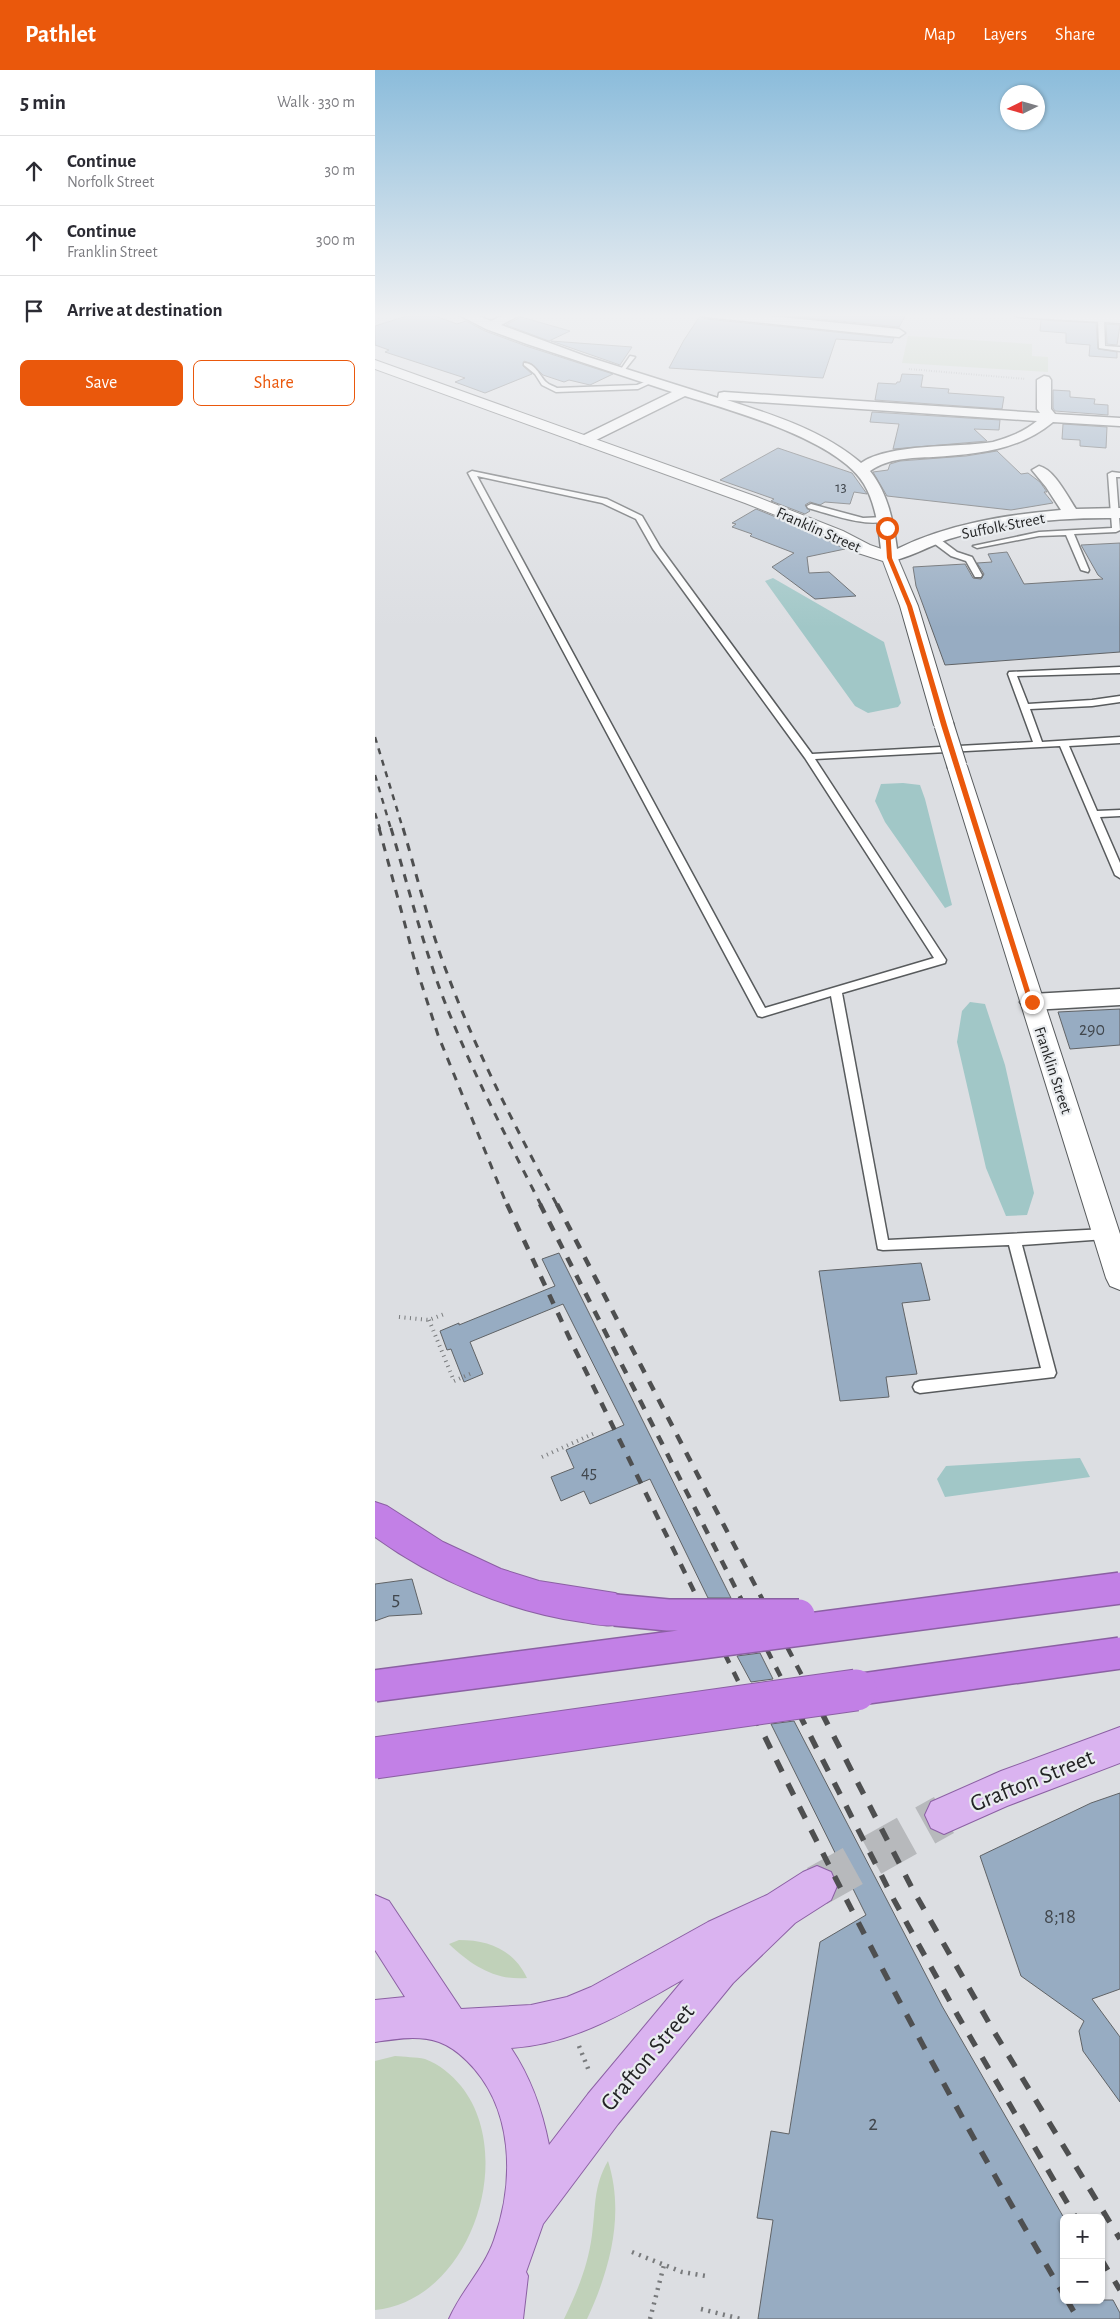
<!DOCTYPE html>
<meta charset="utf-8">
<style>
:root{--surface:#fff;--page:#f2f2f3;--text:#2b2b33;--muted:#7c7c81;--line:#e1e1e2;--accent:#ea580c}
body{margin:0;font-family:"Alegreya Sans",sans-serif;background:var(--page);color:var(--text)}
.controls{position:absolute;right:15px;bottom:15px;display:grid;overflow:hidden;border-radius:8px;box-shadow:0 1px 4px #0004}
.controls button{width:45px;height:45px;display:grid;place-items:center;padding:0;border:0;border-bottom:1px solid var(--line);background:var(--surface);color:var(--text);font:25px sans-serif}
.compass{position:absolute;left:625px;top:15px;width:45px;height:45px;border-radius:50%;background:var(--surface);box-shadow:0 1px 4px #0004;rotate:265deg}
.stop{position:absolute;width:15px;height:15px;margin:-11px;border:4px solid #ea580c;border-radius:50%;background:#fff}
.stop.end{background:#ea580c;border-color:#fff;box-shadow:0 1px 5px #0008}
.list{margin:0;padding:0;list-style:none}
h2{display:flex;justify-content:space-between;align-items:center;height:65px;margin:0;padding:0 20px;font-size:21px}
h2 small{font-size:16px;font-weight:400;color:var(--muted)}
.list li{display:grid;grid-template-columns:32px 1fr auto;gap:15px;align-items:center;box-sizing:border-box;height:70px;padding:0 20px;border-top:1px solid var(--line)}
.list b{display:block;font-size:19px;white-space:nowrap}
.list p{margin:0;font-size:16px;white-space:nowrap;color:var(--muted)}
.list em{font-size:16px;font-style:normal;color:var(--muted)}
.actions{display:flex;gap:10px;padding:15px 20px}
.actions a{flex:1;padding:11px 0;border:1px solid var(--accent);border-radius:8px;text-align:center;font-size:18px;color:var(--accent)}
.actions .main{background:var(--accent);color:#fff}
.icon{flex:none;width:28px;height:28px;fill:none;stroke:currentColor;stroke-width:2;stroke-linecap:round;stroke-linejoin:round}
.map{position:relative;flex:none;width:745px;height:2249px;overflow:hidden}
header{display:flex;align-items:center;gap:30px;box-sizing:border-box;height:70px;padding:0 25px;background:var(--accent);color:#fff}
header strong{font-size:24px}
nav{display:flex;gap:28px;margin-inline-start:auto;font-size:18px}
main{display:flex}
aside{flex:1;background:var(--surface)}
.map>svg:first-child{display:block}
.green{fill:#c0d1b9}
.water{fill:#a1c7c7}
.building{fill:#97acc2;stroke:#606366}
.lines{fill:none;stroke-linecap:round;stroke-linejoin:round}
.primary-tunnel{stroke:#b7b9bc;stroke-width:41;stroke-dasharray:41 21;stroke-linecap:butt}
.service-casing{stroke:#585b5d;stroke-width:3}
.minor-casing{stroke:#585b5d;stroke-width:3}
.secondary-casing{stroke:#585b5d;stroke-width:2}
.primary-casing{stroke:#8b60a3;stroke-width:2}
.motorway-casing{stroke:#8b60a3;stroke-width:2}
.path-far2{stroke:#787a7c;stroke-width:2;stroke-dasharray:0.5 2;stroke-linecap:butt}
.path-far1{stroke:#787a7c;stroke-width:4;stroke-dasharray:1 4.5;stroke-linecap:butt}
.path{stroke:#787a7c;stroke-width:4.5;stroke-dasharray:2 5.5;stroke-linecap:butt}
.service{fill:#fff;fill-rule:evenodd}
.minor{fill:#fff;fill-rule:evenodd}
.secondary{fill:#fff;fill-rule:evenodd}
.primary{fill:#dab3f0;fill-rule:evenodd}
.motorway{fill:#c280e6;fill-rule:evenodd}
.rail-far3{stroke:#4e4f50;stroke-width:2.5;stroke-dasharray:6 6;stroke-linecap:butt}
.rail-far2{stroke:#4e4f50;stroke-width:3;stroke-dasharray:8 8;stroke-linecap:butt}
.rail-far1{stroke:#4e4f50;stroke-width:4.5;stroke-dasharray:10 10;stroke-linecap:butt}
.rail{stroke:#4e4f50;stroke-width:5.5;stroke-dasharray:13 13;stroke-linecap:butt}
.secondary-bridge-casing{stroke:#585b5d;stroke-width:21;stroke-linecap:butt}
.motorway-bridge-far1-casing{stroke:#8b60a3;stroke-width:34;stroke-linecap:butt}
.motorway-bridge-casing{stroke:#8b60a3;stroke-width:43;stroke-linecap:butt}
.secondary-bridge{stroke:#fff;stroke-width:19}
.motorway-bridge-far1{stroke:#c280e6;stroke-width:31}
.motorway-bridge{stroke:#c280e6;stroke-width:41}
.route{fill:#ea580c}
.labels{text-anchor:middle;stroke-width:4.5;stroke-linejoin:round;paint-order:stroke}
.far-number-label{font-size:15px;fill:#41474d}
.far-street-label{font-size:16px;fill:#242526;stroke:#e9ecef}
.number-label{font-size:18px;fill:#41474d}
.near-number-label{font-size:21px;fill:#41474d}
.near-street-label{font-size:24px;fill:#242526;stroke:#e9ecef}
</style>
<header>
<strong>Pathlet</strong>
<nav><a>Map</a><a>Layers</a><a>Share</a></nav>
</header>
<main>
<aside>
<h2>5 min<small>Walk · 330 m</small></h2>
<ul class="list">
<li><svg class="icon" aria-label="ahead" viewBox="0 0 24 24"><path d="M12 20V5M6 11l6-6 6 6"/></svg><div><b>Continue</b><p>Norfolk Street</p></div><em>30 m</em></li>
<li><svg class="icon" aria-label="ahead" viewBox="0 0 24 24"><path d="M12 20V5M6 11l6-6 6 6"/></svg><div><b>Continue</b><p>Franklin Street</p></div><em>300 m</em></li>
<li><svg class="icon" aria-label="arrive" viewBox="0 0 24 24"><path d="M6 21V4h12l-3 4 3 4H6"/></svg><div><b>Arrive at destination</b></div></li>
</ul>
<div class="actions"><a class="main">Save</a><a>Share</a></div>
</aside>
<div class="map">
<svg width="745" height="2249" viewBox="0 0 745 2249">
<rect width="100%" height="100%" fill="#dcdee2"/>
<path class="green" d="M533 266 657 274V286L673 287V302L527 293Z
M84 1870C114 1870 139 1880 152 1908 120 1911 96 1895 74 1874Z
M20 1986C29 1987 41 1987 50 1989 64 1994 77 2005 86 2016 143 2087 95 2231 0 2240V1991Z
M233 2091C250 2144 235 2200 212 2249H189C202 2222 213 2196 217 2165 221 2137 218 2117 233 2091Z"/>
<path class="water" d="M398 508 509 572 526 633 523 637 493 643 480 636 390 511Z
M528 713 545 715 550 729 577 835 570 838 510 752 500 731 506 714Z
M595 932 610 934 630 995 659 1123 652 1145 631 1146 611 1098 582 972 587 941Z
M705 1388 715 1407 570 1427 562 1409 571 1396Z"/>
<path class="building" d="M41 243H52L82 254 91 251 110 261 151 276 238 304 215 315 194 310 189 312 168 305 157 294 149 291 148 296 157 304 110 323 80 312 90 308 10 282 14 280 0 275V256Z
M407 243H532L524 257 405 245Z
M325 246 331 249 519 268 517 273 461 269 448 308 294 298 309 270Z
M146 247 195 261 174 271 131 255Z
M666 250 721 253 723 279 742 282V288L714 286 715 275 691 273V263L665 261Z
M731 254 745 255 742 275 732 274Z
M176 271 257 277 245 295Z
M527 304 548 305 546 317 574 319 573 323 629 327 627 339 500 330 503 313 521 314 522 312H525Z
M678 320 695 321V327L720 329 719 334 733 335V345L680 341 678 338Z
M497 342 625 350 624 360 599 359 612 371 518 379 524 354 495 352Z
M688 354 732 357 731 378 705 376V370L687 369Z
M403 378 477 403 492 424 479 422 475 434 450 432 445 435 435 432 430 435 435 441 430 444 396 431 399 429 345 410Z
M622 381 646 404 653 403 665 412 672 422H669L678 433 636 440 512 426 498 402 513 400 515 394 525 391 591 386Z
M381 439 433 460 470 479 432 487 434 503 454 502 481 526 440 529 397 497 419 483 375 466 377 464 357 457 361 454 357 453Z
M745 473V582L570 595 541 516 538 497 590 494 598 508 606 509 609 504 602 493 617 492 613 484 632 482 649 514 728 509 723 505 706 475Z
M745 939V975L695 979 683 942Z
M184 1183 261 1337 356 1528H333L275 1409 215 1434 209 1421 186 1431 176 1407 199 1398 191 1380 249 1355 188 1234 95 1272 108 1304 89 1312 76 1279 72 1280 65 1261 84 1253V1255L180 1216 167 1189Z
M546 1193 555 1230 527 1233 542 1304 511 1307 514 1327 465 1331 444 1201Z
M37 1509 47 1544 14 1546 0 1551V1514Z
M385 1583 398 1609 376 1612 362 1586Z
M419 1651 567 1936 689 2148V2230H738L745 2243V2249H383L398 2150 382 2148 396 2061 414 2064 445 1872 491 1845 396 1654Z
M745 1723V1919L717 1929 745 1967V2032L708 1981 704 1961 709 1951 646 1906 605 1786 716 1733Z"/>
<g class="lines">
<path class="primary-tunnel" d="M442 1816 569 1745"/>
<g class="service-casing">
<path id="service" d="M726 246 729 248 730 276 745 277V281L724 278 723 248Z
M255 286 260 287 248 302H244Z
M149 293C160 293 164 305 171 312 174 315 179 316 182 318L262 315 277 309 280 311 263 319 181 322 167 315 160 304 149 295Z
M97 401 232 429 267 446 285 477 437 684 658 672 633 604 634 602 745 597V603L642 606 653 634 717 630 745 626V632L717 636 655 639 667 672 745 667V673L694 676 722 741 745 740V746L725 747 745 793V808L740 805 685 676 440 689 571 890 570 893 467 923 513 1170 731 1159 736 1160 737 1164 736 1168 731 1169 647 1175 681 1303 679 1307 545 1323 540 1321 538 1317 540 1313 545 1311 666 1298 634 1175 508 1180 503 1179 456 926 387 947 383 946 93 403ZM102 406 227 433 261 449 278 479 430 688 559 888 390 938Z
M737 402 745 403V407H741L745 460 741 462 699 464 714 500 713 502 706 500 691 465 664 466 602 478 598 476 664 462 737 458 733 404Z
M436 434 488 448 510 447 514 449C497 460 452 443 433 438L432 436Z
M556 467H562L582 482 597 487 607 505 606 507H600L591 491 576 486 556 471Z"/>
</g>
<g class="minor-casing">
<path id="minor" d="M80 243H96L116 251 133 243H149L126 255 210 286 343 328 344 323 349 322 665 343 662 339V310L669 306 674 307 676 310V339L680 344 745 348V356L678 352C643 381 602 384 558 387 536 388 513 388 495 401 513 424 518 450 522 479 573 454 630 445 686 440L671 417 657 400 664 396C680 400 692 426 701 439L745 438V448C687 447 629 452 574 469 559 474 522 494 509 491L507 488C504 463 502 436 489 414 463 370 358 341 310 326L215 373H205L203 370 205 367 297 322 152 274 111 259ZM352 330 662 351C649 362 634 367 618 372 581 378 515 373 486 393 449 361 398 345 352 330Z
M325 243H366L524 259 530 263 524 267 331 247Z
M637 243 745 245V253L643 247Z
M745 919V935L657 940 649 938 645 932 649 926 657 924Z"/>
</g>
<g class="secondary-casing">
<path id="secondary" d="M0 290 382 427 468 461 495 475 521 484 543 536 579 655 576 659 569 661 562 659 559 655 525 536 508 491 483 483 456 467 370 433 0 299Z
M582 690 589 692 592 696 745 1164V1220L735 1216 731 1208 572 696 575 692Z"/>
</g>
<g class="primary-casing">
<path id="primary" d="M745 1657V1693L632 1736 569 1764 556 1758 550 1745 556 1732 626 1701Z
M442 1796 456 1802 462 1816 456 1830 420 1853 358 1913 243 2054 168 2154 151 2202 153 2206 148 2249H74C86 2221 109 2199 119 2170 140 2111 139 2037 92 1991 84 1983 75 1976 64 1972 43 1965 21 1969 0 1972V1930L30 1927 0 1880V1825L14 1831 86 1939 156 1935 192 1927 216 1917 333 1852 392 1825 428 1802ZM309 1909 213 2024 174 2075C167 2039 156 2008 136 1978 201 1974 254 1940 309 1909Z"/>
</g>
<g class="motorway-casing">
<path id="motorway" d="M0 1432 12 1436 68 1472 126 1499 164 1511 240 1523 252 1528 257 1540 252 1552C237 1558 224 1555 207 1552 135 1542 59 1510 0 1467Z"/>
</g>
<path class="path-far2" d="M534 299 651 309"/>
<path class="path-far1" d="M24 1247 54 1250 72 1243
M54 1250 79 1311 97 1303
M167 1387 222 1362"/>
<path class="path" d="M204 1976 214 2001
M257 2182 307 2202 331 2206
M326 2239 366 2249
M275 2249 289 2195"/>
<use href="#service" class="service"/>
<use href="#minor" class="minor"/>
<use href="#secondary" class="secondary"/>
<use href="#primary" class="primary"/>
<use href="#motorway" class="motorway"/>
<path class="rail-far3" d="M0 667 28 759
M0 705 16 759
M0 743 5 759"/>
<path class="rail-far2" d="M4 758 43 903 63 965 132 1135
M16 758C35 823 51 888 77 950 103 1013 135 1074 166 1135
M28 758C42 806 54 856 72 903 102 984 142 1060 182 1135"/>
<path class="rail-far1" d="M132 1134 194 1267 368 1621
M165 1134 413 1621
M182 1134 435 1621"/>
<path class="rail" d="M367 1620C467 1826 572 2028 689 2225
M412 1620 519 1830 583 1946 701 2148
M435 1620 538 1820 618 1960 745 2169
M726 2189 745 2220
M692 2230 703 2249"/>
<g class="secondary-bridge-casing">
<path id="secondary-bridge" d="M569 655 582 696"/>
</g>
<g class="motorway-bridge-far1-casing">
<path id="motorway-bridge-far1" d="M240 1540 293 1545H424
M0 1616 745 1518
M472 1621 745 1583"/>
</g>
<g class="motorway-bridge-casing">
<path id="motorway-bridge" d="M0 1688 481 1620"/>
</g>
<use href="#secondary-bridge" class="secondary-bridge"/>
<use href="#motorway-bridge-far1" class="motorway-bridge-far1"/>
<use href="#motorway-bridge" class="motorway-bridge"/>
</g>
<linearGradient id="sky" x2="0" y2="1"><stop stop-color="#8bbcdb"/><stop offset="0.44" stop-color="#eff0f2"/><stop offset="1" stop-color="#eff0f2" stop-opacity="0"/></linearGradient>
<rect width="745" height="558" fill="url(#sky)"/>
<path class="route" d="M512 457 515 458 517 488 537 536 572 655 659 934 653 932 566 655 532 536 512 488 510 458Z"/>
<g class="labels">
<g class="far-number-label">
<text x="466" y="422">13</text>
</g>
<g class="far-street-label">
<text transform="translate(628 455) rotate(-11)" y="6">Suffolk Street</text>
<text transform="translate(444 459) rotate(24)" y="6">Franklin Street</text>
<text transform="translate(679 1000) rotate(72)" y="6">Franklin Street</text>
</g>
<g class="number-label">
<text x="717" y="965">290</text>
<text x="214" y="1408">45</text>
</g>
<g class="near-number-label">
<text x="21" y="1535">5</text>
<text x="685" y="1853">8;18</text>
<text x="498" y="2060">2</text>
</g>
<g class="near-street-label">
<text transform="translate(657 1710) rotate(-22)" y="8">Grafton Street</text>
<text transform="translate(272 1987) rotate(-50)" y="8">Grafton Street</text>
</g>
</g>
</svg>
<div class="controls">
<button>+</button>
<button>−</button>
</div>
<svg class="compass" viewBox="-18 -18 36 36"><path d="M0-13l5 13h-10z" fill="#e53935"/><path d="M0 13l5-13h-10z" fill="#7c7c81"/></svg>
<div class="stop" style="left:512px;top:458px"></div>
<div class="stop end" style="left:657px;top:932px"></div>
</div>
</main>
